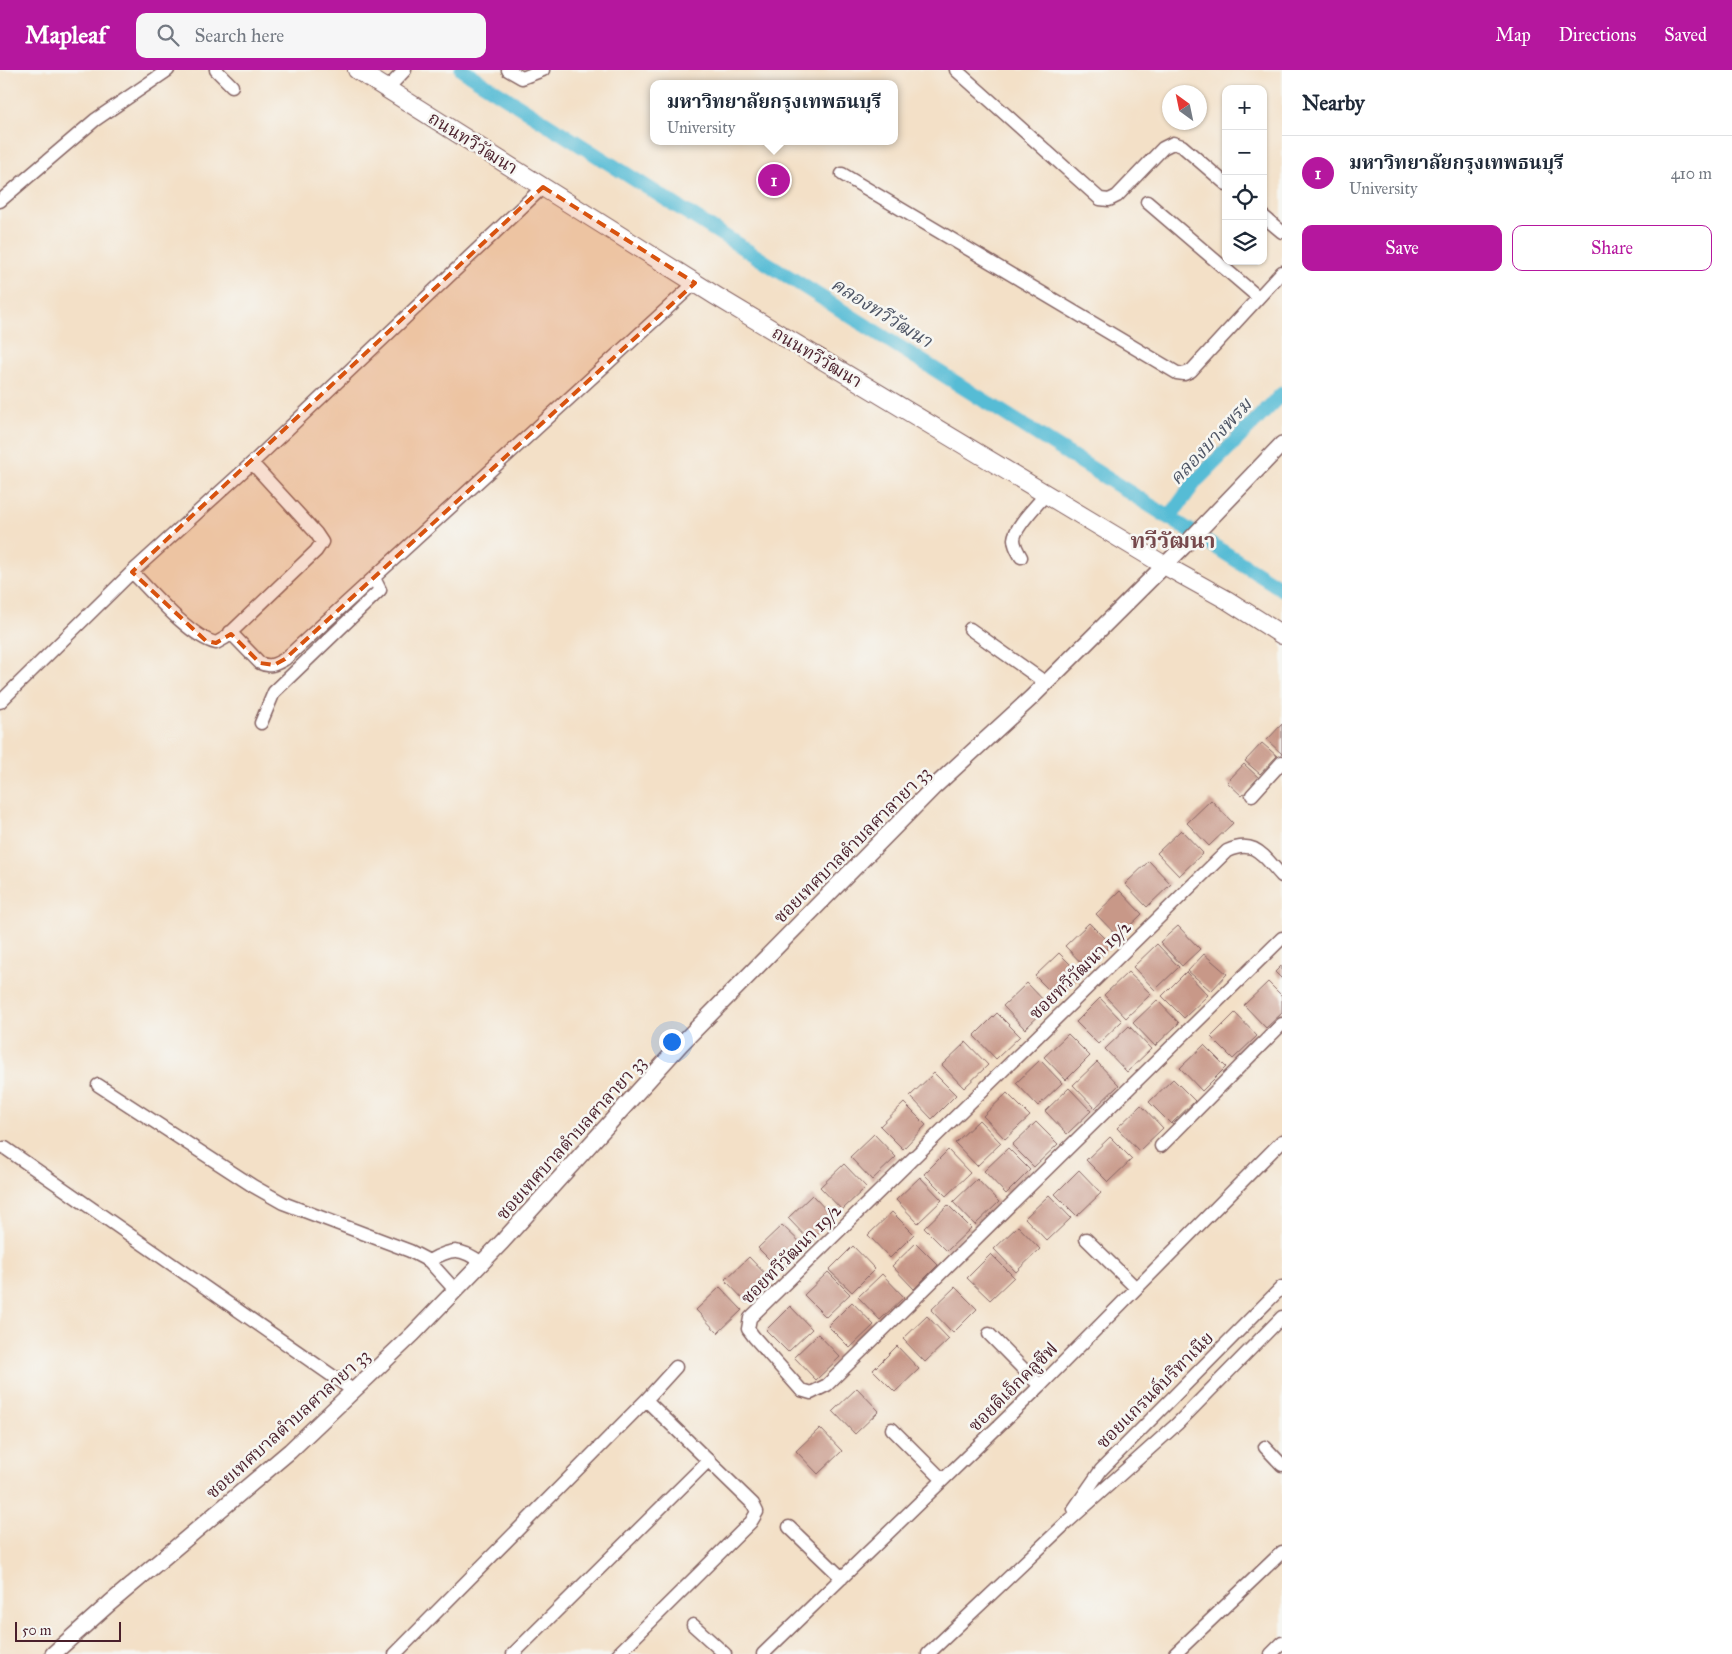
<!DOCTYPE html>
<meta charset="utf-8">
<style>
:root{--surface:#fff;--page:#f6f6f7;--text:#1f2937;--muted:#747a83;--line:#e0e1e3;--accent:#b5179e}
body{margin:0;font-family:"IM FELL Great Primer","Noto Serif Thai",serif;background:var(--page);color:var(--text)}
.controls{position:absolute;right:15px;top:15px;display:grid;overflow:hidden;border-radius:10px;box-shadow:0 1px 4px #0004}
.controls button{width:45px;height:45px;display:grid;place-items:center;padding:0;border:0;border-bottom:1px solid var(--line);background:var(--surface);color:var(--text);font:25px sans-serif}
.compass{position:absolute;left:1162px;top:15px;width:45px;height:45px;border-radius:50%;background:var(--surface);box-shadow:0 1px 4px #0004;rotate:327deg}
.scale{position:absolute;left:15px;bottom:12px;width:106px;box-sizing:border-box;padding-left:5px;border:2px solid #4a1f2b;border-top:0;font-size:14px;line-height:18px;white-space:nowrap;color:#4a1f2b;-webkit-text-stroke:4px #f6f6f2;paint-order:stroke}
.you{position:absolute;left:671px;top:971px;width:18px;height:18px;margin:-12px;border:4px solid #fff;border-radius:50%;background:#1a73e8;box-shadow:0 0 0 8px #1a73e833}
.badge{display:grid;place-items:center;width:32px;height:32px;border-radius:50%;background:var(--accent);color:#fff;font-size:16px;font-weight:700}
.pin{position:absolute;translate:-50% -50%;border:2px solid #fff;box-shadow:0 1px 5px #0006}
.popup{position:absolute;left:650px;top:10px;width:248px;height:65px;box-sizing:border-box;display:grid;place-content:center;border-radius:10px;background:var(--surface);filter:drop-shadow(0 1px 4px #0005);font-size:16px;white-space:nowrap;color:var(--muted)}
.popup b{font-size:19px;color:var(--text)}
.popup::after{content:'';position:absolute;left:50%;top:100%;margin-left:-10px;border:10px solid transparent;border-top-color:var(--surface)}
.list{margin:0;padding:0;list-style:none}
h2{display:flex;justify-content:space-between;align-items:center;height:65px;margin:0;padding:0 20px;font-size:21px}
h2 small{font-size:16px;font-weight:400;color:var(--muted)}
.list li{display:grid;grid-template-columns:32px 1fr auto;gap:15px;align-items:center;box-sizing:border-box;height:75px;padding:0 20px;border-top:1px solid var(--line)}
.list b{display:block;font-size:19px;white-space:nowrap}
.list p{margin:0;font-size:16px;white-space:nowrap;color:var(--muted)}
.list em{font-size:16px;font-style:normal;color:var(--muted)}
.actions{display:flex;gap:10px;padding:15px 20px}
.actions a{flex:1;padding:11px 0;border:1px solid var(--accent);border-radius:10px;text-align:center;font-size:18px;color:var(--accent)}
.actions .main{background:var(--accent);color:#fff}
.icon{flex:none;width:28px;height:28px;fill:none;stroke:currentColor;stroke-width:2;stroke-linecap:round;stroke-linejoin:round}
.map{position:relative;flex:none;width:1282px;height:1584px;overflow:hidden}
header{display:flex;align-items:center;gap:30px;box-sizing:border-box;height:70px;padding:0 25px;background:var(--accent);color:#fff}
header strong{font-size:24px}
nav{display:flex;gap:28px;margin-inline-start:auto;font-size:18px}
.search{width:350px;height:45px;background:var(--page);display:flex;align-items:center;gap:12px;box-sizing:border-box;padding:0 18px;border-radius:10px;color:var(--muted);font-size:19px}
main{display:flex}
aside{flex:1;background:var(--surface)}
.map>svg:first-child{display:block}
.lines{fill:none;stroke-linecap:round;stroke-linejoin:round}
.canal{stroke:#57bcd5;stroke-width:15}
.building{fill:#c89888}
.minor-casing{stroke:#856362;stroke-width:15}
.tertiary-casing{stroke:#856362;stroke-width:18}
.secondary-casing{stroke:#856362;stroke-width:20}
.minor{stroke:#fff;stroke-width:12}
.tertiary{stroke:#fff;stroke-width:15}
.secondary{stroke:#fff;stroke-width:18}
.marked{fill:#d8530f;fill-opacity:0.2;stroke:#d8530f;stroke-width:4;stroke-dasharray:10 6;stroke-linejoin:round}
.labels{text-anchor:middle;stroke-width:5;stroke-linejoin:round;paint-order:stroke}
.street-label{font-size:18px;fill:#4a1f2b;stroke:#f6f6f2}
.water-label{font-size:19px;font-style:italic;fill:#4f5666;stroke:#f6f6f2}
.district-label{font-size:22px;font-weight:bold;fill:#76494c;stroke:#f6f6f2}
</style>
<header>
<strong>Mapleaf</strong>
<div class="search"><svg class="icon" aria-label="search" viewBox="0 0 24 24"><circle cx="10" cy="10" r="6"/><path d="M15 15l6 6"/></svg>Search here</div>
<nav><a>Map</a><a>Directions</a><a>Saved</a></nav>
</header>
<main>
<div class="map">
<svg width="1282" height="1584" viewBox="0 0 1282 1584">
<rect width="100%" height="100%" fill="#f6f6f2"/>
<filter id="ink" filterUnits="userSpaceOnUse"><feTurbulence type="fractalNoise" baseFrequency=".02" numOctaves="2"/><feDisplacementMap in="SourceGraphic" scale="10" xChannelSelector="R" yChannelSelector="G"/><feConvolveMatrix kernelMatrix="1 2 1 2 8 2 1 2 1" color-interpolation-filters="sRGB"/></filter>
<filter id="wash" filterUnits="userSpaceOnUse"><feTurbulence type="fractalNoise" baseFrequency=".0096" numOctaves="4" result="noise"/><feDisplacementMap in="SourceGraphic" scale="20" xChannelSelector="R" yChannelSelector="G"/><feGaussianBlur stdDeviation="1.12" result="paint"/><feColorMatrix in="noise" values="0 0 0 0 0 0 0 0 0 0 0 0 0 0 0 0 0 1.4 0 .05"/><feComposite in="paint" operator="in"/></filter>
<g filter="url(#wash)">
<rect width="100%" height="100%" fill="#f3e0c7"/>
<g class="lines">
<path class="canal" d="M462 0 1282 519
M1169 448 1195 412 1282 324"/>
</g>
<g id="blocks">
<path class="building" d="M1282 654V684L1267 670Z
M1262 673 1277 686 1260 704 1245 691Z
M1244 694 1259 708 1242 726 1227 712Z
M1211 730 1233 753 1209 776 1187 753Z
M1181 760 1203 783 1179 806 1157 783Z
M1149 791 1171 814 1147 837 1125 814Z
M1120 821 1142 844 1118 867 1096 844Z
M1089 853 1111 875 1087 899 1065 876Z
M1178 856 1200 879 1182 896 1160 872Z
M1157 874 1179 897 1155 920 1133 897Z
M1059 883 1081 905 1057 928 1035 906Z
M1204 884 1227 904 1211 921 1188 901Z
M1282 895V909L1275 902Z
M1128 902 1151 924 1126 948 1104 925Z
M1186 902 1208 925 1184 948 1162 926Z
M1268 912 1282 926V943L1266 958 1244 935Z
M1027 913 1049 936 1025 959 1003 936Z
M1100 928 1122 951 1098 974 1076 952Z
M1157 930 1179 953 1155 976 1133 953Z
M997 943 1020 966 996 989 974 966Z
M1235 943 1257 966 1233 989 1211 967Z
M1129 956 1151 979 1127 1002 1105 979Z
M1068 964 1090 986 1066 1010 1044 987Z
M966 972 988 995 964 1018 942 995Z
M1204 975 1226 997 1202 1021 1180 998Z
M1040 990 1062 1013 1038 1036 1016 1013Z
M1097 992 1119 1015 1095 1038 1073 1015Z
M934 1003 956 1025 932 1049 910 1026Z
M1173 1009 1195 1031 1171 1054 1149 1032Z
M1069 1018 1091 1041 1067 1064 1045 1041Z
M1007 1023 1030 1046 1005 1069 983 1046Z
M904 1033 926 1055 903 1079 880 1056Z
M1141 1035 1163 1058 1139 1081 1117 1058Z
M979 1050 1001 1073 977 1096 955 1073Z
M1036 1052 1058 1074 1034 1097 1012 1075Z
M874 1064 896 1087 872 1110 850 1087Z
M1110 1067 1132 1089 1108 1112 1086 1090Z
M1008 1078 1030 1100 1006 1124 984 1101Z
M948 1080 970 1103 946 1126 924 1104Z
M844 1094 866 1117 842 1140 820 1117Z
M1079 1100 1101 1123 1077 1146 1055 1124Z
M920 1107 942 1130 918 1153 896 1130Z
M977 1109 999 1132 975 1155 953 1132Z
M812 1125 834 1148 810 1171 788 1148Z
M1049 1125 1071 1148 1047 1171 1025 1148Z
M948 1135 971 1158 947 1181 924 1158Z
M892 1142 914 1164 890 1188 868 1165Z
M782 1155 805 1177 781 1201 758 1178Z
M1018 1156 1040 1179 1016 1202 994 1179Z
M916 1173 938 1195 914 1219 892 1196Z
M853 1176 875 1199 852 1222 829 1200Z
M991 1184 1014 1207 990 1230 967 1208Z
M749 1187 771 1210 747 1233 725 1210Z
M828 1202 850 1224 826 1247 804 1225Z
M882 1204 904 1227 880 1250 858 1227Z
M720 1217 742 1240 718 1263 696 1240Z
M955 1217 977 1239 953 1263 931 1240Z
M852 1232 874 1255 850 1278 828 1256Z
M790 1236 812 1259 788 1282 766 1260Z
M927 1246 949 1269 925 1292 903 1269Z
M818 1264 840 1287 816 1310 794 1287Z
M897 1276 919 1299 895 1322 873 1300Z
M857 1318 879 1341 855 1364 833 1341Z
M820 1358 842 1381 818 1404 796 1381Z"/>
</g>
</g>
<g filter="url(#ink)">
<use href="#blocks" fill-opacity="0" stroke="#856362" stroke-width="1"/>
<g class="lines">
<g class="minor-casing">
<path id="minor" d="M216 0 232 16
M508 0 522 8 543 0
M956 0 1100 129 1109 130 1117 126 1163 78 1173 73 1182 76 1226 114
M387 19 405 0
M842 104 1177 303 1184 304 1191 301 1282 202
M0 131 95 50 168 0
M1147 132 1258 227
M1263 146 1282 162
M1021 487C1018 482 1014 475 1014 469 1015 456 1038 434 1046 424
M132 502C152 522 190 567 216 573L225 568 316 481 322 472 316 463 252 393
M970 559 1046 613
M230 562 260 593C270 598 276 594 285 589L695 213
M0 632 132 502 252 393 543 117
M261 653 274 622 380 520 374 508
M1252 725 1282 692
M1282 806C1263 786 1255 768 1227 781L750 1248 748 1259 754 1267 801 1320 811 1323 827 1315 1282 868
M98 1015 253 1116 283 1133 410 1181 429 1191 455 1220
M1161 1076 1282 954
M5 1078 354 1321
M1086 1169 1136 1218
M429 1191C452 1178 460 1177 482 1193
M989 1264 1040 1316
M892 1359 943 1410
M1265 1377 1282 1395
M1074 1439 1101 1400 1282 1217
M789 1457 842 1508
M693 1555 725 1584
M395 1584 646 1330 676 1297
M513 1584 709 1390
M618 1584 751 1452 757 1442 753 1434 646 1330
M763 1584 1040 1316 1282 1071
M928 1584 1063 1456 1177 1354 1282 1247
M1175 1584 1282 1482
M1271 1584 1282 1573"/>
</g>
<g class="tertiary-casing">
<path id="tertiary" d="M53 1584 110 1533 290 1381 413 1264 502 1172 681 974 934 717 1031 628 1183 477 1282 374"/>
</g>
<g class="secondary-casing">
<path id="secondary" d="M357 0 716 226 1164 495 1227 530 1282 565"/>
</g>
<use href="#minor" class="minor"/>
<use href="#tertiary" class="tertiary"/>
<use href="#secondary" class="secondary"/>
</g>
</g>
<path class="marked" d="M543 117 695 213 285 589 274 595 260 593 231 564 216 573 206 571 132 502Z"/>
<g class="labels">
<g class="street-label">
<text transform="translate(473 73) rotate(32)" y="6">ถนนทวีวัฒนา</text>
<text transform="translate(817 287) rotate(31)" y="6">ถนนทวีวัฒนา</text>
<text transform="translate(852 775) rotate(-45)" y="6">ซอยเทศบาลตำบลศาลายา 33</text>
<text transform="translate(1080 900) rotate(-44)" y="6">ซอยทวีวัฒนา 19/2</text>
<text transform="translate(571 1068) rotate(-48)" y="6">ซอยเทศบาลตำบลศาลายา 33</text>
<text transform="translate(791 1184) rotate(-45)" y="6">ซอยทวีวัฒนา 19/2</text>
<text transform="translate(1013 1317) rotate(-45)" y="6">ซอยดิเอ็กคลูซีฟ</text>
<text transform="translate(1155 1320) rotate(-45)" y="6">ซอยแกรนด์บริทาเนีย</text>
<text transform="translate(288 1354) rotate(-42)" y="6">ซอยเทศบาลตำบลศาลายา 33</text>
</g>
<g class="water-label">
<text transform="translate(882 242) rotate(32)" y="7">คลองทวีวัฒนา</text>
<text transform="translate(1210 371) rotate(-47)" y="7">คลองบางพรม</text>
</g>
<g class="district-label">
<text x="1173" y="478">ทวีวัฒนา</text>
</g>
</g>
</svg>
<div class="controls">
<button>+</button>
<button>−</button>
<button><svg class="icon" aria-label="locate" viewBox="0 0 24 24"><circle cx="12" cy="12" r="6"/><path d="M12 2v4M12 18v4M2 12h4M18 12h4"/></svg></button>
<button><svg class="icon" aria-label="layers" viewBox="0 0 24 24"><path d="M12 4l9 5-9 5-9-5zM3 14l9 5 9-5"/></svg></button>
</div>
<svg class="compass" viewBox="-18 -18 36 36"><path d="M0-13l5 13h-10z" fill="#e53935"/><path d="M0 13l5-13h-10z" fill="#747a83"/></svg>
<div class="scale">50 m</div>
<div class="you"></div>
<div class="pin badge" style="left:774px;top:110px">1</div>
<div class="popup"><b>มหาวิทยาลัยกรุงเทพธนบุรี</b>University</div>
</div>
<aside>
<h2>Nearby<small></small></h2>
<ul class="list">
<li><span class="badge">1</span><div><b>มหาวิทยาลัยกรุงเทพธนบุรี</b><p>University</p></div><em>410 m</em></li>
</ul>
<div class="actions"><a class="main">Save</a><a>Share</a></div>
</aside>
</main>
